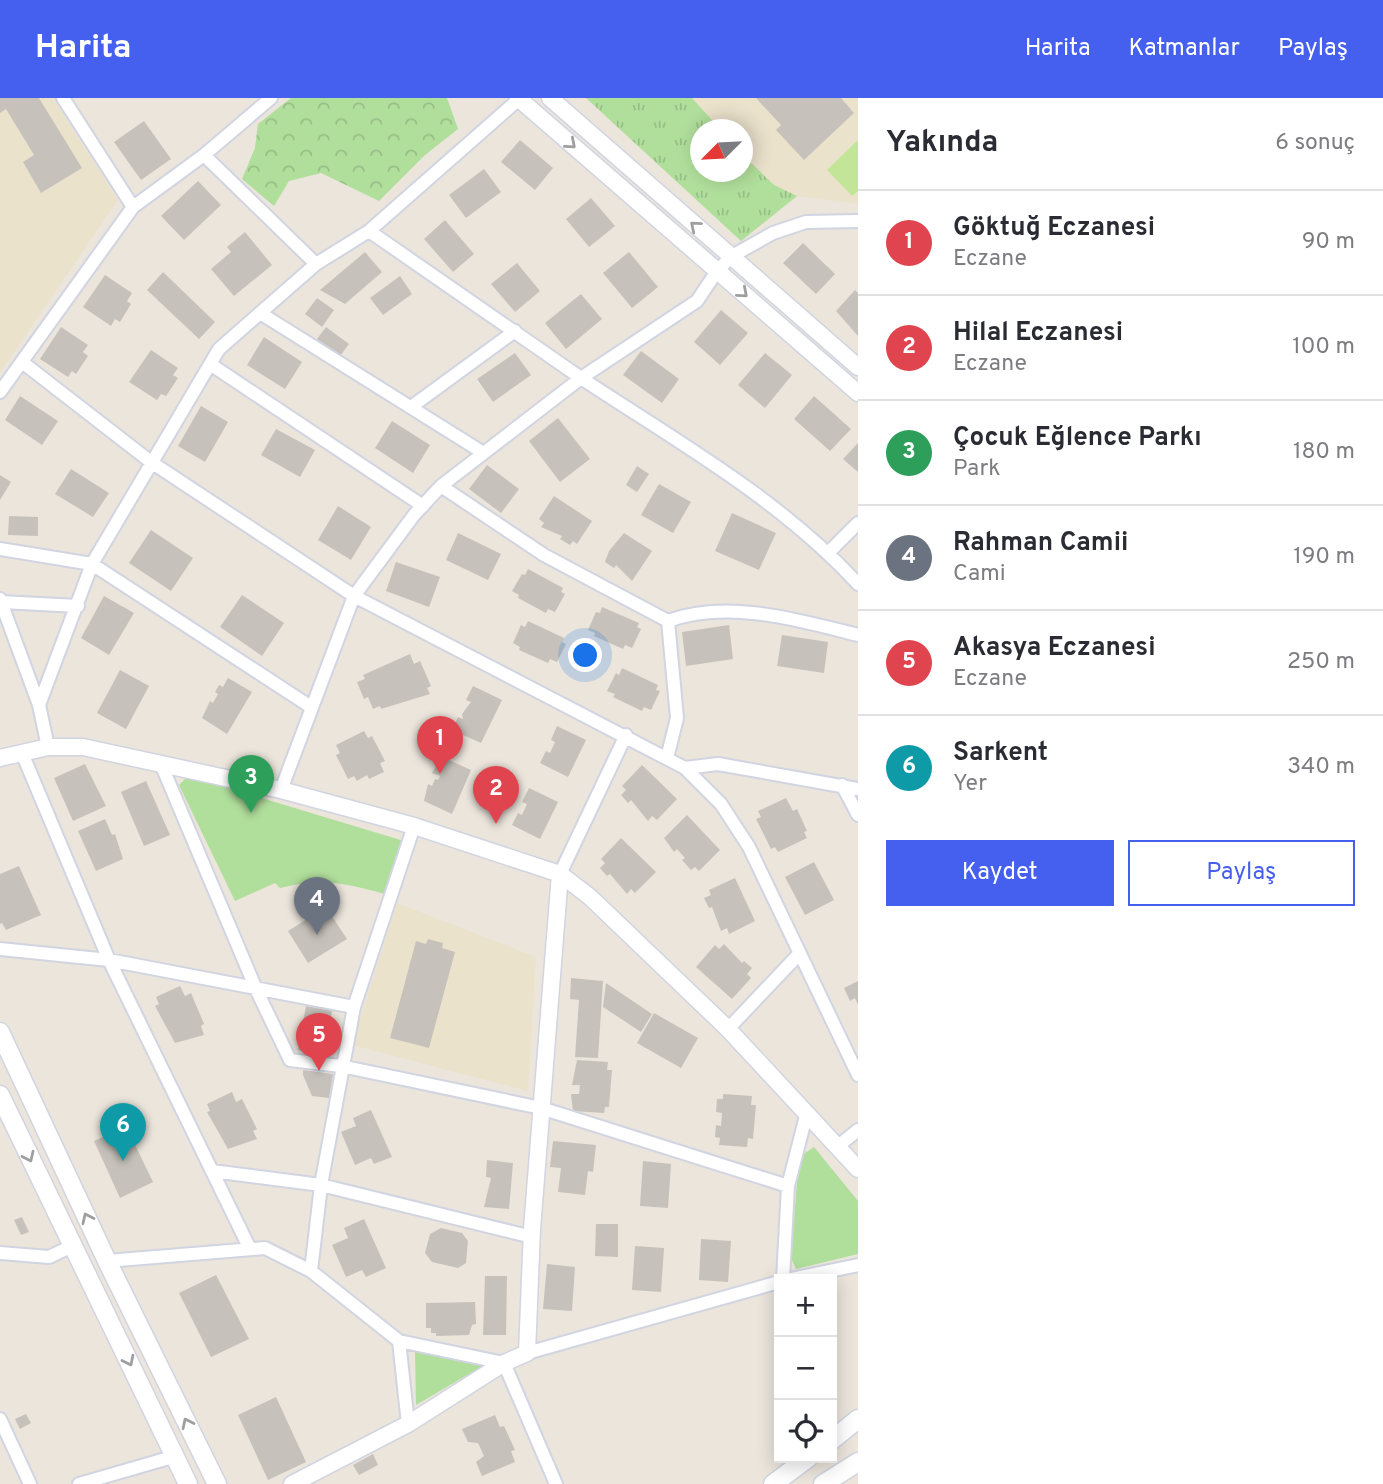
<!DOCTYPE html>
<html lang="tr">
<meta charset="utf-8">
<style>
:root{--surface:#fff;--page:#f7f7f7;--text:#2b2b33;--muted:#7c7c81;--line:#e1e1e2;--accent:#455fef}
body{margin:0;font-family:Overpass,sans-serif;background:var(--page);color:var(--text)}
.controls{position:absolute;right:21px;bottom:21px;display:grid;overflow:hidden;border-radius:0px;box-shadow:0 4px 18px #0003}
.controls button{width:63px;height:63px;display:grid;place-items:center;padding:0;border:0;border-bottom:2px solid var(--line);background:var(--surface);color:var(--text);font:35px sans-serif}
.compass{position:absolute;left:690px;top:21px;width:63px;height:63px;border-radius:50%;background:var(--surface);box-shadow:0 4px 18px #0003;rotate:246deg}
.you{position:absolute;left:586px;top:558px;width:24px;height:24px;margin:-18px;border:5px solid #fff;border-radius:50%;background:#1a73e8;box-shadow:0 0 0 10px #1a73e833}
.badge{display:grid;place-items:center;width:46px;height:46px;border-radius:50%;background:var(--accent);color:#fff;font-size:23px;font-weight:700}
.pin{position:absolute;translate:-50% -58px;filter:drop-shadow(0 2px 4px #0008)}
.pin::after{content:'';position:absolute;top:37px;width:24px;height:21px;background:inherit;clip-path:polygon(0 0,100% 0,50% 100%)}
.list{margin:0;padding:0;list-style:none}
h2{display:flex;justify-content:space-between;align-items:center;height:91px;margin:0;padding:0 28px;font-size:30px}
h2 small{font-size:23px;font-weight:400;color:var(--muted)}
.list li{display:grid;grid-template-columns:46px 1fr auto;gap:21px;align-items:center;box-sizing:border-box;height:105px;padding:0 28px;border-top:2px solid var(--line)}
.list b{display:block;font-size:26px;white-space:nowrap}
.list p{margin:0;font-size:23px;white-space:nowrap;color:var(--muted)}
.list em{font-size:23px;font-style:normal;color:var(--muted)}
.actions{display:flex;gap:14px;padding:21px 28px}
.actions a{flex:1;padding:16px 0;border:2px solid var(--accent);border-radius:0px;text-align:center;font-size:24px;color:var(--accent)}
.actions .main{background:var(--accent);color:#fff}
.icon{flex:none;width:38px;height:38px;fill:none;stroke:currentColor;stroke-width:2;stroke-linecap:round;stroke-linejoin:round}
.map{position:relative;flex:none;width:858px;height:1386px;overflow:hidden}
header{display:flex;align-items:center;gap:42px;box-sizing:border-box;height:98px;padding:0 35px;background:var(--accent);color:#fff}
header strong{font-size:33px}
nav{display:flex;gap:38px;margin-inline-start:auto;font-size:24px}
main{display:flex}
aside{flex:1;background:var(--surface)}
.map>svg:first-child{display:block}
.education{fill:#ebe2cc;fill-rule:evenodd}
.grass{fill:url(#grass-tufts)}
.forest{fill:url(#forest-crowns)}
.park{fill:#b0de9b}
.pitch{fill:#c2e598}
.building{fill:#c6c2bb}
.lines{fill:none;stroke-linecap:round;stroke-linejoin:round}
.minor-casing{stroke:#d1d4e1;stroke-width:16}
.tertiary-casing{stroke:#d1d4e1;stroke-width:19}
.secondary-casing{stroke:#d1d4e1;stroke-width:21}
.minor{stroke:#fff;stroke-width:12}
.tertiary{stroke:#fff;stroke-width:16}
.secondary{stroke:#fff;stroke-width:18}
.oneway{stroke:#9f9f9f}
</style>
<header>
<strong>Harita</strong>
<nav><a>Harita</a><a>Katmanlar</a><a>Paylaş</a></nav>
</header>
<main>
<div class="map">
<svg width="858" height="1386" viewBox="0 0 858 1386">
<defs>
<pattern id="grass-tufts" width="24" height="20" patternUnits="userSpaceOnUse" patternTransform="scale(1.75)"><rect width="24" height="20" fill="#b0de9b"/><path d="M3 7l-1-3M5 7V3M7 7l1-3M15 17l-1-3M17 17v-4M19 17l1-3" fill="none" stroke="#97be86"/></pattern>
<pattern id="forest-crowns" width="20" height="18" patternUnits="userSpaceOnUse" patternTransform="scale(1.75)"><rect width="20" height="18" fill="#b0de9b"/><path d="M2 6a3 3 0 1 1 6 0M12 15a3 3 0 1 1 6 0" fill="none" stroke="#97be86"/></pattern>
</defs>
<rect width="100%" height="100%" fill="#ebe5dc"/>
<path class="education" d="M0 0H53L118 102 0 275Z
M586 0H858V106L797 98 741 143ZM701 32H743V74H701Z
M397 805 536 859 528 993 352 947Z"/>
<path class="grass" d="M586 0H692L720 31 701 32V74H743V57L774 87 797 98 741 143Z"/>
<path class="forest" d="M291 0H447L458 31 425 57 379 103 321 75 289 83 274 108 242 81 255 50 258 26Z"/>
<path class="park" d="M188 678 404 743 385 796C344 785 322 779 280 790L275 785 235 803 179 687Z
M814 1049 858 1103V1156L796 1171 791 1160 799 1059Z
M415 1254 486 1266 416 1307Z"/>
<path class="pitch" d="M858 42V93L852 98 827 72Z"/>
<path class="building" d="M0 0H39L82 70 41 95 23 64 34 57 6 11 0 15Z
M756 0H841L854 15 804 62 776 32 781 27Z
M144 23 171 61 141 82 114 44Z
M520 42 553 70 535 92 501 64Z
M484 71 501 94 466 120 449 97Z
M198 83 221 107 184 142 161 118Z
M591 100 615 128 589 149 566 121Z
M445 122 474 156 453 174 424 141Z
M245 134 272 167 234 198 211 171 231 154 227 149Z
M803 145 835 176 816 196 783 165Z
M365 154 382 174 345 206 320 192Z
M629 154 658 189 632 210 603 175Z
M517 165 540 193 515 214 491 186Z
M163 174 215 224 199 241 147 192Z
M105 177 132 195 127 203 131 206 120 224 115 221 111 228 83 209Z
M400 178 412 196 383 217 370 200Z
M855 192 858 195V238L836 213Z
M581 196 602 221 566 251 545 225Z
M317 200 334 212 322 229 305 216Z
M721 212 748 235 720 267 694 244Z
M61 229 88 247 83 254 88 258 76 276 72 273 68 279 40 261Z
M326 229 349 246 340 258 317 241Z
M264 239 302 264 285 291 247 267Z
M151 252 178 270 173 277 178 280 166 298 161 296 157 302 129 284Z
M641 253 679 281 662 305 623 277Z
M515 255 531 277 493 304 477 281Z
M765 255 792 277 765 310 738 287Z
M20 298 58 323 42 347 5 322Z
M814 298 851 331 830 353 794 321Z
M201 308 228 324 205 364 178 348Z
M558 320 590 361 560 384 529 343Z
M392 323 430 347 413 375 375 350Z
M276 331 315 352 300 379 261 357Z
M858 345V374L843 361Z
M487 367 519 391 501 415 469 391Z
M637 368 649 376 637 394 626 387Z
M71 371 109 395 93 419 55 396Z
M0 377 11 384 0 402Z
M659 386 691 404 673 435 641 417Z
M554 398 592 423 577 446 573 443 570 447 560 441 562 438 541 429 544 425 539 421Z
M338 408 371 429 351 462 318 442Z
M732 415 776 435 759 472 715 453Z
M9 418 38 419V438L8 437Z
M151 432 193 460 171 493 129 465Z
M458 435 501 456 488 482 446 462Z
M624 435 652 453 632 483 616 467 614 470 605 464 609 453Z
M396 464 440 479 429 509 386 493Z
M528 471 563 490 561 494 565 496 555 514 548 511 546 515 518 500 519 497 512 493 522 476 525 477Z
M242 497 284 525 262 558 220 529Z
M104 498 134 515 109 557 81 540Z
M602 509 639 525 637 529 641 531 632 550 625 547 623 551 594 538 595 535 588 532 596 514 600 515Z
M528 523 564 540 562 544 566 546 557 564 550 561 548 565 519 552 520 549 513 545 521 527 525 529Z
M729 527 733 561 686 568 682 534Z
M782 537 828 544 824 575 777 568Z
M410 556 414 566 420 563 431 588 427 590 430 596 381 611 380 608 373 611 368 599 364 601 357 584 365 581 363 577Z
M622 570 658 587 656 592 660 593 651 612 644 609 642 613 613 599 615 596 607 593 616 575 619 577Z
M120 572 149 588 126 631 97 615Z
M228 580 252 594 227 636 202 620 210 603 213 605 218 596 215 594 219 587 223 589Z
M473 588 502 602 481 645 452 632 458 619 463 621 462 616 471 604 466 602Z
M557 628 586 642 568 679 540 665 546 653 550 655 555 644 551 642Z
M364 633 368 640 372 638 385 663 380 665 384 674 369 681 367 677 357 683 354 678 348 681 336 657 340 655 336 647Z
M442 659 471 672 452 716 424 703 428 686 432 688 435 681 438 682 440 678 432 675Z
M85 666 106 708 73 723 54 680Z
M642 667 677 701 657 722 652 718 648 723 631 702 628 705 621 697 626 692 622 688Z
M146 683 170 737 144 748 121 694Z
M529 690 558 704 540 741 512 727 518 715 522 717 527 706 522 704Z
M786 700 793 713 797 711 807 733 804 734 807 740 778 754 775 749 771 751 756 721 761 719 758 713Z
M687 717 720 752 699 773 695 769 691 772 682 762 685 760 677 751 674 754 664 740Z
M105 721 112 737 115 736 123 761 96 773 78 733Z
M621 740 656 774 635 795 631 791 627 796 610 776 607 778 600 770 605 765 601 761Z
M814 764 834 802 805 817 785 779Z
M19 768 41 817 6 832 2 825 0 826V776Z
M735 780 755 823 729 836 727 830 721 833 712 809 709 810 704 800 711 797 709 792Z
M326 809 347 841 308 865 288 833Z
M428 841 443 845 442 850 455 854 429 950 390 940 416 843 426 846Z
M724 846 742 865 744 863 752 870 747 876 751 880 732 901 696 869 715 847 719 851Z
M571 880 603 883 598 960 575 959 579 902 570 901Z
M858 883V907L855 900 850 903 844 890Z
M606 885 652 916 641 934 603 909Z
M180 888 185 898 191 895 204 926 201 928 204 937 175 945 155 908 159 906 156 899Z
M306 908 332 913 324 956 298 952Z
M654 915 698 940 681 970 637 945Z
M577 962 608 964 607 972H612L609 1009H605L604 1015 573 1013 571 996H579L580 987H572Z
M303 972 333 976 329 1000 312 998 303 977Z
M232 994 236 1004 242 1001 257 1031 253 1033 257 1041 228 1051 207 1014 210 1013 207 1006Z
M723 996 752 998 751 1007H756L753 1041 748 1040 747 1049 719 1047 720 1040 715 1039 716 1027 721 1028 722 1015 716 1014 717 1001H723Z
M371 1012 392 1059 374 1066 371 1060 355 1067 341 1034 356 1028 353 1020Z
M126 1028 153 1084 120 1100 94 1043Z
M553 1043 596 1047 593 1074 588 1073 585 1097 558 1094 561 1070 550 1069Z
M487 1062 513 1065 509 1111 484 1109 491 1080 486 1079Z
M643 1063 671 1066 668 1110 640 1108Z
M22 1119 29 1134 21 1137 14 1122Z
M364 1121 386 1170 366 1179 362 1172 346 1179 332 1147 348 1140 344 1130Z
M596 1126H618V1159L595 1158Z
M441 1130 462 1135 468 1143 466 1165 458 1170 432 1164 425 1155 430 1136Z
M701 1141 731 1143 728 1184 699 1182Z
M635 1148 664 1150 661 1194 632 1192Z
M547 1166 575 1169 572 1213 543 1211Z
M216 1177 249 1241 211 1259 179 1195Z
M485 1178H507L506 1237H483Z
M475 1204 476 1226 472 1227 469 1237 436 1238V1235H431V1230H426V1205Z
M276 1299 306 1364 268 1382 238 1317Z
M26 1316 31 1325 20 1331 15 1321Z
M495 1317 500 1329 504 1328 515 1352 511 1353 515 1364 482 1378 476 1364 484 1358 478 1345 468 1344 462 1331Z
M373 1356 378 1367 359 1377 353 1367Z"/>
<g class="lines">
<g class="minor-casing">
<path id="minor" d="M63 0 133 109
M204 57 316 166
M858 123 806 124 773 135 732 158 717 173 697 203 581 280C676 343 780 401 858 486
M369 133 581 280 441 388 414 417 354 498 685 670 721 706 749 749 858 977
M260 215 482 354
M22 264 151 364 354 498 281 692
M210 266 423 408
M0 294 133 109 204 57 271 0
M411 309 515 233
M441 388 544 457 668 523 677 620 667 660
M0 451 92 466 311 609
M829 454 858 425
M0 501 39 607
M1 504 78 508
M668 523C728 501 798 522 858 537
M48 649 39 607 92 466 219 251 316 166 369 133 519 1
M22 655 109 862 250 1151
M161 666 256 891 290 962 341 968 541 1010 788 1088
M685 670 718 666 858 691
M842 687 858 717
M560 776 626 637
M0 851 109 862 354 909
M728 931 800 855
M837 1049 858 1032
M212 1073 321 1087 532 1139
M0 1155 49 1159 72 1148
M107 1163 265 1150 311 1173 399 1243 408 1326
M311 1173 321 1087 354 909 414 728
M783 1181 788 1088 806 1018
M791 1181 858 1167
M399 1243 504 1265 556 1386
M527 1255 779 1184
M0 1321 30 1386
M79 1386 176 1358"/>
</g>
<g class="tertiary-casing">
<path id="tertiary" d="M518 0 858 295
M550 0 858 269
M0 660 48 649H83L281 692 414 728 560 776 532 1131 527 1255 504 1265 408 1326 292 1386
M560 776 590 799 728 931 858 1071"/>
</g>
<g class="secondary-casing">
<path id="secondary" d="M0 934 107 1163 217 1386
M0 997 188 1386
M832 1342 858 1321
M773 1386 808 1360
M823 1386 858 1364"/>
</g>
<use href="#minor" class="minor"/>
<use href="#tertiary" class="tertiary"/>
<use href="#secondary" class="secondary"/>
</g>
<defs><path id="oneway-chevron" d="M-2-3.5L2.5 0L-2 3.5" fill="none" stroke-width="1.6" stroke-linecap="round" stroke-linejoin="round" transform="scale(1.75)"/></defs>
<g class="oneway">
<use href="#oneway-chevron" transform="translate(571 46) rotate(41)"/>
<use href="#oneway-chevron" transform="translate(695 128) rotate(-140)"/>
<use href="#oneway-chevron" transform="translate(743 195) rotate(41)"/>
<use href="#oneway-chevron" transform="translate(29 1059) rotate(65)"/>
<use href="#oneway-chevron" transform="translate(87 1120) rotate(-115)"/>
<use href="#oneway-chevron" transform="translate(129 1263) rotate(64)"/>
<use href="#oneway-chevron" transform="translate(187 1325) rotate(-116)"/>
</g>
</svg>
<div class="controls">
<button>+</button>
<button>−</button>
<button><svg class="icon" aria-label="locate" viewBox="0 0 24 24"><circle cx="12" cy="12" r="6"/><path d="M12 2v4M12 18v4M2 12h4M18 12h4"/></svg></button>
</div>
<svg class="compass" viewBox="-18 -18 36 36"><path d="M0-13l5 13h-10z" fill="#e53935"/><path d="M0 13l5-13h-10z" fill="#7c7c81"/></svg>
<div class="you"></div>
<div class="pin badge" style="left:440px;top:676px;background:#e0444e">1</div>
<div class="pin badge" style="left:496px;top:726px;background:#e0444e">2</div>
<div class="pin badge" style="left:251px;top:715px;background:#2e9e5b">3</div>
<div class="pin badge" style="left:317px;top:837px;background:#6b7280">4</div>
<div class="pin badge" style="left:319px;top:973px;background:#e0444e">5</div>
<div class="pin badge" style="left:123px;top:1063px;background:#0f9aa8">6</div>
</div>
<aside>
<h2>Yakında<small>6 sonuç</small></h2>
<ul class="list">
<li><span class="badge" style="background:#e0444e">1</span><div><b>Göktuğ Eczanesi</b><p>Eczane</p></div><em>90 m</em></li>
<li><span class="badge" style="background:#e0444e">2</span><div><b>Hilal Eczanesi</b><p>Eczane</p></div><em>100 m</em></li>
<li><span class="badge" style="background:#2e9e5b">3</span><div><b>Çocuk Eğlence Parkı</b><p>Park</p></div><em>180 m</em></li>
<li><span class="badge" style="background:#6b7280">4</span><div><b>Rahman Camii</b><p>Cami</p></div><em>190 m</em></li>
<li><span class="badge" style="background:#e0444e">5</span><div><b>Akasya Eczanesi</b><p>Eczane</p></div><em>250 m</em></li>
<li><span class="badge" style="background:#0f9aa8">6</span><div><b>Sarkent</b><p>Yer</p></div><em>340 m</em></li>
</ul>
<div class="actions"><a class="main">Kaydet</a><a>Paylaş</a></div>
</aside>
</main>
